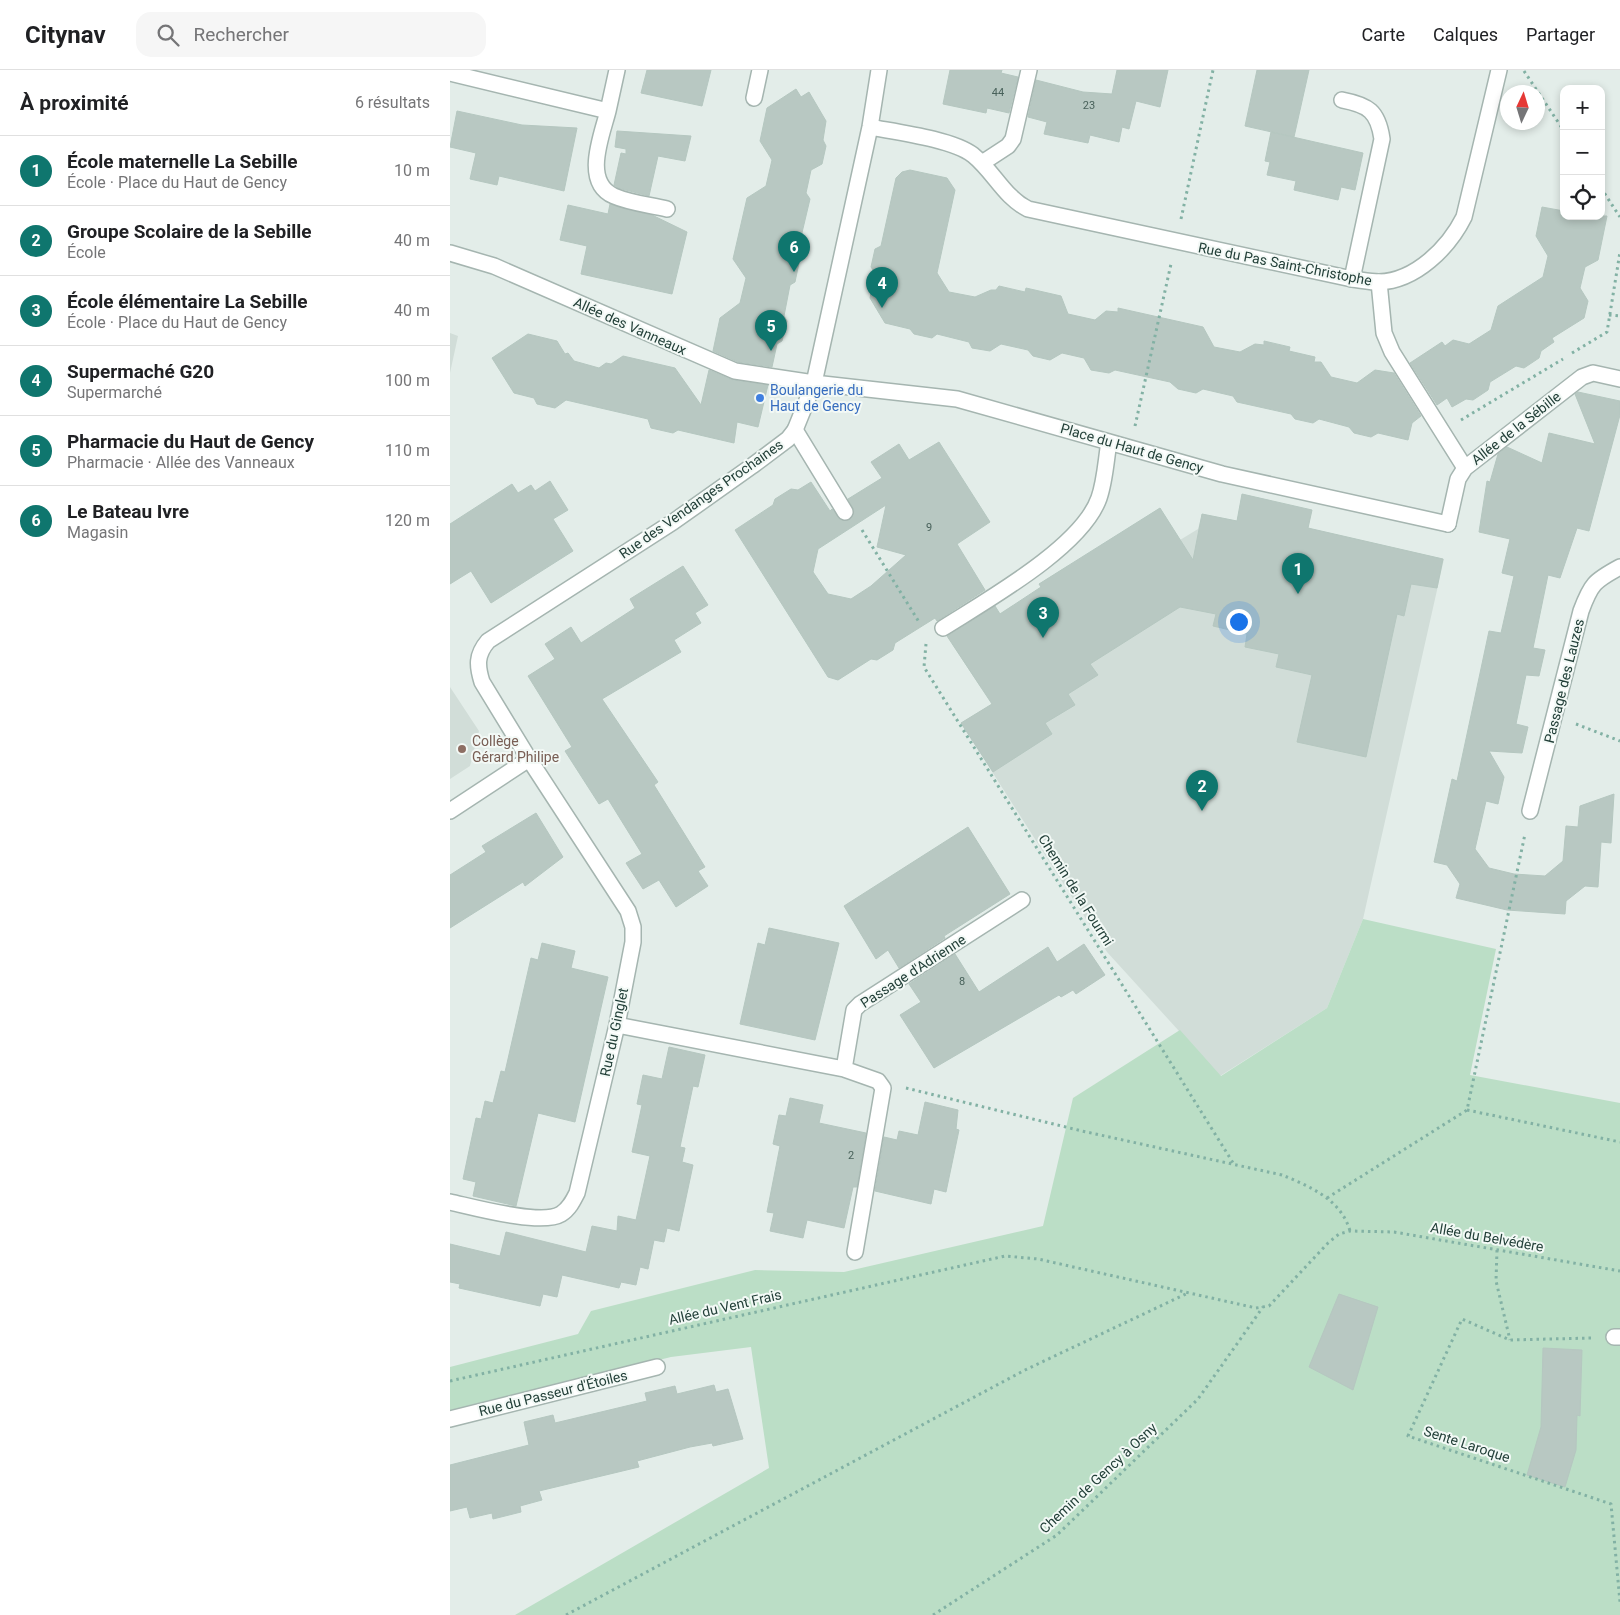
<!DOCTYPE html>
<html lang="fr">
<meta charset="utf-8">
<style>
:root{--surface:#fff;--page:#f6f6f6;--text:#202124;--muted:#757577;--line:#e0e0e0;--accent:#0f766e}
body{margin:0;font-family:Roboto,sans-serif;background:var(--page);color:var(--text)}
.controls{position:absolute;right:15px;top:15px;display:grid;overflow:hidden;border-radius:10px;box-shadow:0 2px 8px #0003}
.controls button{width:45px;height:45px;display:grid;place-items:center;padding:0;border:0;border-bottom:1px solid var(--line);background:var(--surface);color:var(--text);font:25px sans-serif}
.compass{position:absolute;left:1050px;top:15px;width:45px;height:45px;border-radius:50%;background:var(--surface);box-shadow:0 2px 8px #0003;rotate:4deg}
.you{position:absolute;left:788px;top:551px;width:18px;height:18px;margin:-12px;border:4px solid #fff;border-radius:50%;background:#1a73e8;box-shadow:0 0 0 8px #1a73e833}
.badge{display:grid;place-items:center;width:32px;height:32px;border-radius:50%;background:var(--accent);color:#fff;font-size:16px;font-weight:700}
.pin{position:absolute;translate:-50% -41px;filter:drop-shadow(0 1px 2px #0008)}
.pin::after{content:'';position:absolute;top:26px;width:18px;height:15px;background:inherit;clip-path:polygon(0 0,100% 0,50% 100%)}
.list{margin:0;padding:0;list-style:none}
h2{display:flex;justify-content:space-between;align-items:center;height:65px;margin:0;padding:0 20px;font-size:21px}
h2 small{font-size:16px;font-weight:400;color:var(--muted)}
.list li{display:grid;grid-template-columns:32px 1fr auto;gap:15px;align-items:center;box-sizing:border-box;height:70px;padding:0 20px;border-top:1px solid var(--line)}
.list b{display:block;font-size:19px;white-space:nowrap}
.list p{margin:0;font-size:16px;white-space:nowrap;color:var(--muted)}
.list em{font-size:16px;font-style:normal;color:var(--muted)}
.icon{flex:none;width:28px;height:28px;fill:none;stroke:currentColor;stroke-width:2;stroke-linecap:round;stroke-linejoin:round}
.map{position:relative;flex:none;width:1170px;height:1545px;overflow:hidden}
header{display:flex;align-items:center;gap:30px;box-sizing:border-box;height:70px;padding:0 25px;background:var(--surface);border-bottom:1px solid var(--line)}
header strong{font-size:24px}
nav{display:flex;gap:28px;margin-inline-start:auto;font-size:18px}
.search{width:350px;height:45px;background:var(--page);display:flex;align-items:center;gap:12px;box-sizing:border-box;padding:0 18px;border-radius:15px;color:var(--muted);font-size:19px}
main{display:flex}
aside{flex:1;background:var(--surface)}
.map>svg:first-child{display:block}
.built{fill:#d1ddd8}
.green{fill:#bbdec6}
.building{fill:#b8c8c2;stroke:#b5c7c0;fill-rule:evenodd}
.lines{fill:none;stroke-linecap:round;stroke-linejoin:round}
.service-casing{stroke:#a5b5b0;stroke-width:18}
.pedestrian-casing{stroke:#a5b5b0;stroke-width:18}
.minor-casing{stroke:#a5b5b0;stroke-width:18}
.path{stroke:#82b1a4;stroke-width:3;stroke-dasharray:2.5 4;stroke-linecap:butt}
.service{stroke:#fff;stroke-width:15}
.pedestrian{stroke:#fff;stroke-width:15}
.minor{stroke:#fff;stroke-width:15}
.shop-dot{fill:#3f7fe0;stroke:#f3f9f6;stroke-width:2}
.education-dot{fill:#8d6e63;stroke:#f3f9f6;stroke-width:2}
.labels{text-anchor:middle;stroke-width:4;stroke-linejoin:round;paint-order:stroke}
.number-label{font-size:11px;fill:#48615a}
.street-label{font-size:14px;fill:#223f38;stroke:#f3f9f6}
.shop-label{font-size:14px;fill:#366cbe;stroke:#f3f9f6;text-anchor:start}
.education-label{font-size:14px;fill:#785e54;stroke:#f3f9f6;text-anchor:start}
</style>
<header>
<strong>Citynav</strong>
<div class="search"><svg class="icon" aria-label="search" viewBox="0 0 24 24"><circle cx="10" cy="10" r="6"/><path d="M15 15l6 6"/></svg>Rechercher</div>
<nav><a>Carte</a><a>Calques</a><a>Partager</a></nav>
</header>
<main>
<aside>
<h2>À proximité<small>6 résultats</small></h2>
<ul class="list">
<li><span class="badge">1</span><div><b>École maternelle La Sebille</b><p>École · Place du Haut de Gency</p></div><em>10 m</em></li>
<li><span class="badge">2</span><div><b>Groupe Scolaire de la Sebille</b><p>École</p></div><em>40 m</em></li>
<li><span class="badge">3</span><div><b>École élémentaire La Sebille</b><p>École · Place du Haut de Gency</p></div><em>40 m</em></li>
<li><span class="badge">4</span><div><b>Supermaché G20</b><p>Supermarché</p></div><em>100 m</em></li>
<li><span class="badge">5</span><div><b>Pharmacie du Haut de Gency</b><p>Pharmacie · Allée des Vanneaux</p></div><em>110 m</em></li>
<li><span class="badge">6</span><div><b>Le Bateau Ivre</b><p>Magasin</p></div><em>120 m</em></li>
</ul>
</aside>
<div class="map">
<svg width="1170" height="1545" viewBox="0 0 1170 1545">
<rect width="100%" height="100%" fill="#e3ede9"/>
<path class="built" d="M0 263 8 266 0 303Z
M792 424 862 440 858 458 994 489 913 849 877 938 770 1006 657 882 511 653 563 621 537 616 531 618 502 574 563 535 572 550 601 532 589 514 619 495 640 527 650 476 710 438 730 470 748 459 752 444 787 451Z
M0 617 29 661 20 696 0 709Z"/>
<path class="green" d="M913 849 1046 879 1020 1005 1170 1033V1545H65L319 1398 301 1277 221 1287 0 1342V1297L128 1264 141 1241 305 1200 394 1202 593 1156 623 1028 730 960 771 1006 877 938Z"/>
<path class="building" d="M197 0H261L252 36 191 23Z
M500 0H552L551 3 568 7 559 43 537 38 536 43 493 34Z
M667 0H718L710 37 686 31 679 59 672 57 669 72 640 65 638 73 594 64 597 52 578 47 586 10 633 22 662 24Z
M807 0H859L844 67 795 56Z
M346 19 351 27 359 22 376 51 373 70 376 76 372 94 361 100 356 123 360 129 346 188 349 193 345 212 340 215 334 246 337 251 332 271 327 274 322 297 288 292 263 281 270 248 290 233 296 208 283 189 297 128 316 116 322 90 310 71 317 38Z
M7 41 72 55 127 58 114 121 49 106 47 115 20 109 26 83 0 77Z
M167 61 241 66 235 91 208 86 199 126 168 118 164 115 171 83 176 84V79L165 77Z
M821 62 913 83 905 120 891 117 888 130 844 120 846 111 817 105 820 92 815 91Z
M460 100 497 108 505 120 487 203 499 222 525 227 541 220H546L549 216 575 222 576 218 611 226 618 244 645 250 656 241 668 242V238L753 257 764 277 790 282 805 274 814 275V271L840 277 839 281 865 287 864 292H871L881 307 907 313 925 300 944 303 971 346 962 353 958 370 928 363 921 367 904 363 899 357 869 349 863 353 845 349 841 344 787 332 783 326 753 319 746 323 728 319 720 312 665 300 659 303 641 300 634 288 612 283 600 290 583 286 578 280 551 274 540 281 522 278 519 272 487 264 482 268 464 264 460 259 435 253 420 228 425 203 421 197 425 179 431 176 446 108 452 102Z
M160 134 202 145 237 162 222 224 131 204 137 176 110 170 118 135 158 144Z
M1092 137 1114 141V146H1157L1148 190 1135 197 1130 218 1138 231 1134 248 1102 268 1104 272 1091 281 1089 288 1074 298 1066 296 1040 312 1038 320 1023 330 1016 329 1002 337 997 328 987 335 960 293 992 272 995 276 1003 270 1019 274 1041 260 1048 236 1093 207 1098 186 1086 166Z
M78 264 107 271 115 284 118 283 124 291 149 298 156 293 161 294 173 286 225 298 251 335 259 300 283 310 318 315 308 357 287 352 284 373 228 360 223 363 201 358 198 349 116 330 105 338 87 334 84 328 64 323 42 288Z
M1128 322 1170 331V345L1139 461 1127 458 1110 508 1098 505 1083 578 1095 580 1089 606 1076 605 1066 654 1078 657 1072 683 1039 681 1054 707 1048 734 1036 731 1025 779 1039 798 1064 804 1095 806 1113 791 1116 756 1128 757 1130 736 1164 724 1161 773 1151 772 1148 817 1135 816 1116 831 1115 844 1057 840 1006 828 1010 814 997 795 984 792 1002 709 1007 711 1039 561 1051 563 1064 506 1052 503 1060 469 1029 462 1037 411 1040 412 1048 384 1057 377 1092 393 1099 363 1145 374 1125 324Z
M489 372 540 452 507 474 535 520 487 551 485 548 445 573 443 580 427 590 421 589 388 610 378 607 285 460 323 435 325 429 341 419 348 420 361 412 380 441 382 439 391 450H399L404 441 398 429 432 408 421 392 449 374 459 390ZM436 435 427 477 456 485 421 516 401 529 378 524 363 502 368 479Z
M100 411 118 440 103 449 123 481 41 533 21 501 0 514V454L62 414 68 423 81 415 85 421Z
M792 424 862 440 858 458 993 489 987 518 961 514 954 546 947 544 916 687 847 672 862 605 826 597 829 584 795 577 797 564 763 556 766 544 730 537 640 594 648 605 618 624 625 635 595 653 602 664 543 702 511 653 542 634 497 566 545 536 550 544 591 517 589 514 710 438 743 490 752 444 787 451Z
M233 496 258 535 245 543 251 553 224 570 231 582 152 629 208 712 204 715 255 797 248 801 258 816 226 837 209 810 193 819 176 793 192 784 158 729 149 734 115 681 122 677 78 606 105 589 95 574 121 557 131 573 185 538 180 529Z
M86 743 113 787 75 816 73 812 0 858V805L36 782 32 776Z
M518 757 560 824 494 866 495 868 449 898 438 880 426 889 394 836Z
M319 858 389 873 365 970 290 954 308 873 315 875Z
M92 873 125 881 121 898 158 907 125 1052 88 1043 66 1136 23 1126 26 1112 13 1109 26 1048 31 1049 35 1031 43 1033 51 1001 55 1002 81 888 88 890Z
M634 874 655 905 626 924 623 920 611 927 609 925 484 998 450 945 471 932 459 914 505 884 529 922 598 877 607 892Z
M219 977 255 985 248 1017 243 1016 230 1077 235 1078 232 1092 243 1095 229 1161 217 1158 214 1172 204 1170 198 1199 190 1197 186 1215 171 1212 169 1218 112 1205 107 1227 93 1224 90 1236 9 1218 10 1214 0 1212V1174L50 1186 56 1162 136 1182 142 1156 167 1161 168 1146 186 1150 200 1086 182 1082 192 1035 187 1034 193 1005 212 1009Z
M340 1028 373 1035 369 1053 416 1063 407 1117H403L394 1158 357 1150 353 1168 320 1161 324 1143 317 1142 330 1076 323 1074 329 1045 336 1046Z
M475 1032 508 1040 506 1059 509 1060 496 1122 484 1119 481 1134 425 1121 434 1067 447 1070 449 1061 468 1065Z
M889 1224 928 1237 903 1320 859 1297Z
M1093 1278 1132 1280 1130 1346 1127 1345 1126 1380 1115 1417 1077 1405 1091 1357Z
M264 1315 266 1322 278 1319 293 1369 263 1376 262 1373 240 1377 187 1391 189 1397 89 1421 92 1430 70 1436 71 1442 43 1449 42 1443 20 1448 17 1437 0 1441V1395L79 1375 74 1352 103 1345 105 1353 197 1331 195 1323 225 1316 227 1324Z"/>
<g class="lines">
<g class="service-casing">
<path id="service" d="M0 3 158 41 167 0
M304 28 310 0
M892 30C918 35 928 41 932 69L902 209
M158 41C152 65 132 112 164 126 180 133 200 135 217 139
M532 93 558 76 563 69 579 0
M929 212 934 263 942 282 1015 398
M345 360 395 442
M998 454 1008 409 1015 398 1132 307 1143 303 1170 309
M167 955 394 999 428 1011 433 1018 405 1182
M394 999 404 940 410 934 572 830
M0 1132C23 1137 91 1156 111 1144 119 1139 123 1131 127 1123L167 955 183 872V857L178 841 79 689
M1164 1267H1170
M0 1349 207 1297"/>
</g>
<g class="pedestrian-casing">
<path id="pedestrian" d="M0 183 44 196 285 301 364 313 507 329 772 404 998 454
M493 558C537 530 632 477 649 428 655 411 656 390 659 372"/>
</g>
<g class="minor-casing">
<path id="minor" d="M420 57C446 62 502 69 523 85 544 102 554 127 578 139L902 209C911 210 920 212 929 212 966 211 999 177 1014 147L1049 0
M0 741 79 689 32 612C27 596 26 585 38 571L223 452 302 396 338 369 345 360 364 313 420 57 429 0
M1080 741 1131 541C1141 514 1144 511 1170 497"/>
</g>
<path class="path" d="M1074 1 1114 61
M1151 118 1170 147
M731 149 763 0
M1159 245 1170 246
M1122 283 1157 262 1170 182
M1011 350 1113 289
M685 356 721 194
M412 460 469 552
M476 574 474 597 785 1096
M1126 654 1170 671
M456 1018 632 1061 832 1105C859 1116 891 1129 900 1161
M1017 1040 1170 1072
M877 1128 1017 1040 1075 764
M1047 1180 1046 1211 1060 1270
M1141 1268 1060 1270 1012 1249 958 1366 1161 1434 1170 1532
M0 1311 555 1186 588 1189 806 1238 819 1236 878 1173 889 1164 900 1161 944 1162 1170 1201
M116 1545 575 1300 738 1223
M483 1545 607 1465 748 1329 813 1237"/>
<use href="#service" class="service"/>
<use href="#pedestrian" class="pedestrian"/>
<use href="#minor" class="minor"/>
</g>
<circle class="shop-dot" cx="310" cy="328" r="5"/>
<circle class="education-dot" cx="12" cy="679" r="5"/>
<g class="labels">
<g class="number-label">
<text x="548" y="26">44</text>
<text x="639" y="39">23</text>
<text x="479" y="461">9</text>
<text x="512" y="915">8</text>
<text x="401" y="1089">2</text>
</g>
<g class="street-label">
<text transform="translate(835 194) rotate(11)" y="5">Rue du Pas Saint-Christophe</text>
<text transform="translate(180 256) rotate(24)" y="5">Allée des Vanneaux</text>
<text transform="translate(1066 358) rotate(-38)" y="5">Allée de la Sébille</text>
<text transform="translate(682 378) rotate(16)" y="5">Place du Haut de Gency</text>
<text transform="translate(251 429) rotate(-35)" y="5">Rue des Vendanges Prochaines</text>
<text transform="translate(1114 611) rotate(-76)" y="5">Passage des Lauzes</text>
<text transform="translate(626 820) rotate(58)" y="5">Chemin de la Fourmi</text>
<text transform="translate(463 901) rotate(-33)" y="5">Passage d'Adrienne</text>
<text transform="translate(164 962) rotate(-78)" y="5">Rue du Ginglet</text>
<text transform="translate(1037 1167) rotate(10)" y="5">Allée du Belvédère</text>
<text transform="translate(275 1237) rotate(-13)" y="5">Allée du Vent Frais</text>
<text transform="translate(103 1323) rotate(-14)" y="5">Rue du Passeur d'Étoiles</text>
<text transform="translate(1017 1374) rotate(18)" y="5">Sente Laroque</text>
<text transform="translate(648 1408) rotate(-43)" y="5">Chemin de Gency à Osny</text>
</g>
<g class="shop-label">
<text x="320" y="325">Boulangerie du<tspan x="320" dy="16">Haut de Gency</tspan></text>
</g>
<g class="education-label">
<text x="22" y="676">Collège<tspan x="22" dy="16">Gérard Philipe</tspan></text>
</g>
</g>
</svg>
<div class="controls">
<button>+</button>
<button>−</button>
<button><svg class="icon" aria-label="locate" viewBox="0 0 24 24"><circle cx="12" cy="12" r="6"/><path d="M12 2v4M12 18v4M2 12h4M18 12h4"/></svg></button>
</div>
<svg class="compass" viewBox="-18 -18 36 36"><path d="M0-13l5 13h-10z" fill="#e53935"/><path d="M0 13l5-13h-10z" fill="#757577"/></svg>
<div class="you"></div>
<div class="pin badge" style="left:848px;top:524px">1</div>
<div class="pin badge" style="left:752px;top:741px">2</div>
<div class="pin badge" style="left:593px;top:568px">3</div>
<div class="pin badge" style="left:432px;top:238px">4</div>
<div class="pin badge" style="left:321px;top:281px">5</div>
<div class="pin badge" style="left:344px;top:202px">6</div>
</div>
</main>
